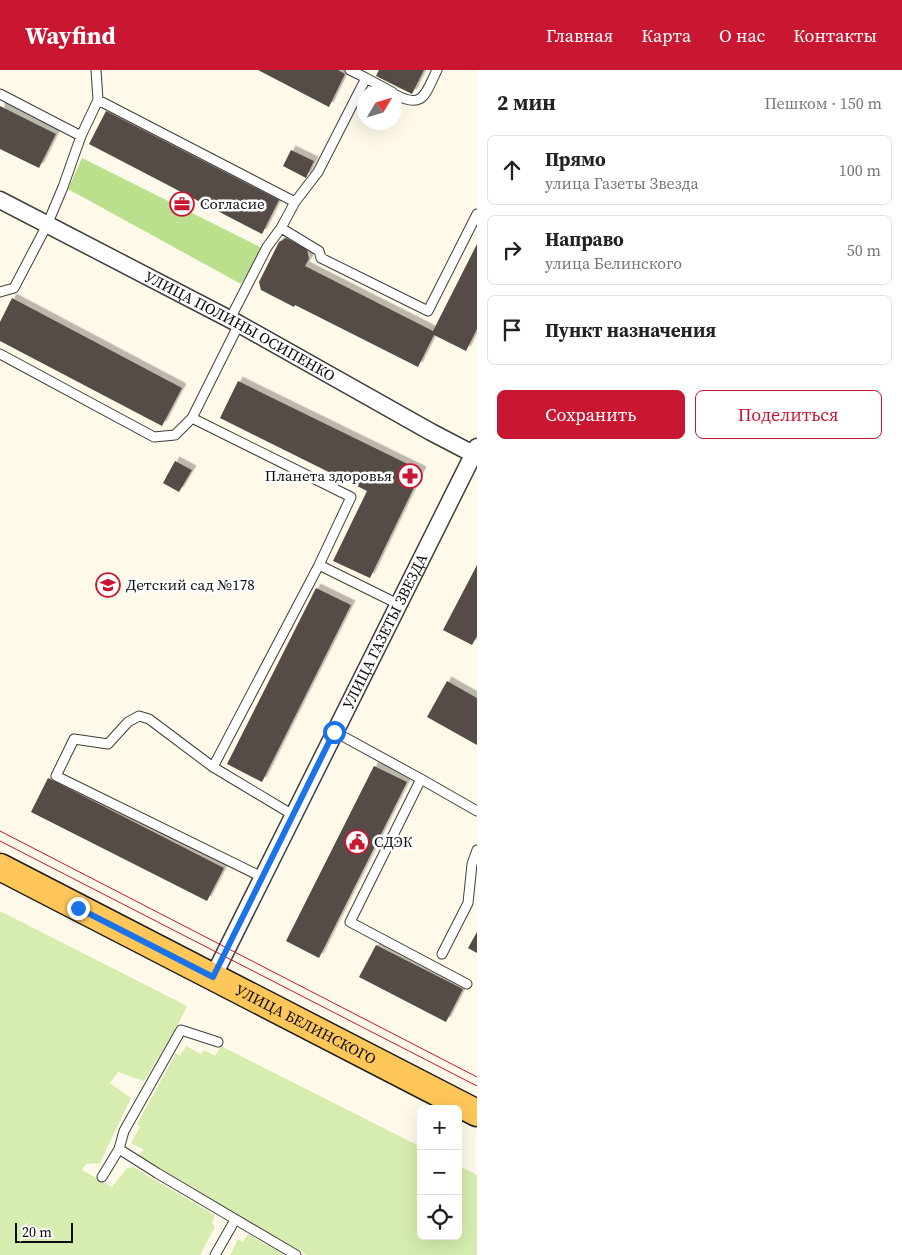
<!DOCTYPE html>
<html lang="ru">
<meta charset="utf-8">
<style>
:root{--surface:#fff;--page:#f2f2f2;--text:#222;--muted:#767676;--line:#e0e0e0;--accent:#c91631}
body{margin:0;font-family:"Source Serif 4",serif;background:var(--page);color:var(--text)}
.controls{position:absolute;right:15px;bottom:15px;display:grid;overflow:hidden;border-radius:8px;box-shadow:0 5px 20px #0002}
.controls button{width:45px;height:45px;display:grid;place-items:center;padding:0;border:0;border-bottom:1px solid var(--line);background:var(--surface);color:var(--text);font:25px sans-serif}
.compass{position:absolute;left:357px;top:15px;width:45px;height:45px;border-radius:50%;background:var(--surface);box-shadow:0 5px 20px #0002;rotate:52deg}
.scale{position:absolute;left:15px;bottom:12px;width:58px;box-sizing:border-box;padding-left:5px;border:2px solid #0b0b0b;border-top:0;font-size:14px;line-height:18px;white-space:nowrap;color:#0b0b0b;-webkit-text-stroke:4px #fff;paint-order:stroke}
.stop{position:absolute;width:15px;height:15px;margin:-11px;border:4px solid #1a73e8;border-radius:50%;background:#fff}
.stop.end{background:#1a73e8;border-color:#fff;box-shadow:0 1px 5px #0008}
.list{margin:0;padding:0;list-style:none}
h2{display:flex;justify-content:space-between;align-items:center;height:65px;margin:0;padding:0 20px;font-size:21px}
h2 small{font-size:16px;font-weight:400;color:var(--muted)}
.list li{display:grid;grid-template-columns:32px 1fr auto;gap:15px;align-items:center;box-sizing:border-box;height:70px;margin:0 10px 10px;padding:0 10px;border:1px solid var(--line);border-radius:8px}
.list b{display:block;font-size:19px;white-space:nowrap}
.list p{margin:0;font-size:16px;white-space:nowrap;color:var(--muted)}
.list em{font-size:16px;font-style:normal;color:var(--muted)}
.actions{display:flex;gap:10px;padding:15px 20px}
.actions a{flex:1;padding:11px 0;border:1px solid var(--accent);border-radius:8px;text-align:center;font-size:18px;color:var(--accent)}
.actions .main{background:var(--accent);color:#fff}
.icon{flex:none;width:28px;height:28px;fill:none;stroke:currentColor;stroke-width:2;stroke-linecap:round;stroke-linejoin:round}
.map{position:relative;flex:none;width:477px;height:1185px;overflow:hidden}
header{display:flex;align-items:center;gap:30px;box-sizing:border-box;height:70px;padding:0 25px;background:var(--accent);color:#fff}
header strong{font-size:24px}
nav{display:flex;gap:28px;margin-inline-start:auto;font-size:18px}
main{display:flex}
aside{flex:1;background:var(--surface)}
.map>svg:first-child{display:block}
.green{fill:#d6edaf}
.forest{fill:#bbe08d}
.building{fill:#554b46;filter:url(#shadow)}
.lines{fill:none;stroke-linecap:round;stroke-linejoin:round}
.lane-casing{stroke:#3e3e3e;stroke-width:11}
.street-casing{stroke:#3e3e3e;stroke-width:19}
.primary-casing{stroke:#1c1c1c;stroke-width:29}
.lane{stroke:#fff;stroke-width:9}
.street{stroke:#fff;stroke-width:16}
.primary{stroke:#ffc659;stroke-width:26}
.tram{stroke:#c91631;stroke-width:1}
.route{stroke:#1a73e8;stroke-width:6}
.labels{text-anchor:middle;stroke-width:5;stroke-linejoin:round;paint-order:stroke}
.poi-label{font-size:15px;fill:#0b0b0b;stroke:#fff;text-anchor:start}
.street-label{font-size:15px;fill:#0b0b0b;stroke:#fff}
</style>
<header>
<strong>Wayfind</strong>
<nav><a>Главная</a><a>Карта</a><a>О нас</a><a>Контакты</a></nav>
</header>
<main>
<div class="map">
<svg width="477" height="1185" viewBox="0 0 477 1185">
<defs>
<filter id="shadow"><feDropShadow dx="4.5" dy="-4.5" stdDeviation="0" flood-color="#0004"/></filter>
</defs>
<rect width="100%" height="100%" fill="#fff9e9"/>
<path class="green" d="M0 841 187 936 177 957 144 1011 118 1002 110 1013 131 1028 100 1093 86 1094 82 1100 112 1117 127 1098 133 1097 215 1145 212 1153 215 1157 200 1185H0Z
M186 976 201 984 204 980 215 986 221 976 421 1077V1166H458V1095L477 1105V1185H307L138 1085 144 1080 131 1073 140 1057 137 1054 176 983 180 986Z
M248 1164 284 1185H230L238 1169 243 1172Z"/>
<path class="forest" d="M82 88 262 178 241 214 68 119Z"/>
<path class="building" d="M258 0H338L345 4 329 37Z
M379 0H424L412 24 376 6Z
M0 36 56 64 39 98 0 79Z
M106 41 279 130 262 164 89 74Z
M291 80 314 91 306 108 283 96Z
M286 168 307 179 309 189 305 196 433 261 477 174V259L466 281 434 265 418 297 295 235 294 237 261 220 259 212 279 172Z
M12 228 182 318 162 356 0 271V252Z
M238 311 422 401 370 508 333 491 367 421 220 348Z
M175 391 192 400 179 422 163 413Z
M477 495V566L472 575 443 560Z
M316 518 351 535 262 712 227 694Z
M447 611 477 628V675L427 647Z
M374 696 407 712 319 888 286 871Z
M48 708 224 798 207 831 31 742Z
M477 862V883L468 878Z
M376 875 463 919 446 952 359 907Z"/>
<g class="lines">
<g class="lane-casing">
<path id="lane" d="M96 0 98 30
M350 0 366 8
M0 24 81 66
M394 24C424 40 425 24 437 0
M281 158 319 181 321 188 428 241 477 144
M0 222 14 218 47 155 63 117 81 66 98 30 295 132
M230 249 267 177 281 158 295 132 318 102 366 8 392 22
M0 284 154 367 175 365 192 348 239 254
M192 348 351 427 319 495 213 697
M319 495 398 534
M335 662 421 709
M262 807 56 706 74 669 108 674 128 652 139 646 149 649 213 697 293 745
M442 884 468 833 472 794 477 780
M467 914 350 852 421 709 477 741
M218 972 181 960 124 1061 119 1079 157 1103 296 1185
M102 1107 119 1079
M215 1185 235 1150"/>
</g>
<g class="street-casing">
<g id="street">
<path id="s1" d="M0 130 239 254 431 362 477 386"/>
<path id="s2" d="M213 907 477 377"/>
</g>
</g>
<g class="primary-casing">
<g id="primary">
<path id="s3" d="M0 797 477 1043"/>
</g>
</g>
<use href="#lane" class="lane"/>
<use href="#street" class="street"/>
<use href="#primary" class="primary"/>
<path class="tram" d="M0 761 477 1007
M0 771 477 1016"/>
</g>
<g class="lines">
<path class="route" d="M78 838 213 907 334 662"/>
</g>
<defs>
<g id="office-ring" transform="scale(1.25)"><circle r="9.5" fill="#fff" stroke="#c91631" stroke-width="1.5"/><path d="M-6-3h4V-5.5h4V-3h4V5H-6ZM-1-4.5V-3h2v-1.5ZM-6 0V1H6V0Z" fill="#c91631"/></g>
<g id="pharmacy-ring" transform="scale(1.25)"><circle r="9.5" fill="#fff" stroke="#c91631" stroke-width="1.5"/><path d="M-2-6h4v4h4v4h-4v4h-4v-4h-4v-4h4Z" fill="#c91631"/></g>
<g id="school-ring" transform="scale(1.25)"><circle r="9.5" fill="#fff" stroke="#c91631" stroke-width="1.5"/><path d="M0-5L7-2L0 1L-7-2ZM-4 1L0 2.5L4 1V4Q0 6-4 4Z" fill="#c91631"/></g>
<g id="civic-ring" transform="scale(1.25)"><circle r="9.5" fill="#fff" stroke="#c91631" stroke-width="1.5"/><path d="M-.6-6.5H3V-4.5H.6V-3L4-1V1h2V6H-6V1h2V-1L-.6-3ZM-1.2 2.5V6h2.4V2.5Z" fill="#c91631"/></g>
</defs>
<g fill-rule="evenodd">
<use href="#office-ring" x="182" y="134"/>
<use href="#pharmacy-ring" x="410" y="406"/>
<use href="#school-ring" x="108" y="515"/>
<use href="#civic-ring" x="357" y="772"/>
</g>
<g class="labels">
<g class="poi-label">
<text x="200" y="139">Согласие</text>
<text x="392" y="411" text-anchor="end">Планета здоровья</text>
<text x="126" y="520">Детский сад №178</text>
<text x="374" y="777">СДЭК</text>
</g>
<g class="street-label">
<text dy="5" stroke="none"><textPath href="#s1" startOffset="271">УЛИЦА ПОЛИНЫ ОСИПЕНКО</textPath></text>
<text dy="5" stroke="none"><textPath href="#s2" startOffset="386">УЛИЦА ГАЗЕТЫ ЗВЕЗДА</textPath></text>
<text dy="5" stroke="none"><textPath href="#s3" startOffset="344">УЛИЦА БЕЛИНСКОГО</textPath></text>
</g>
</g>
</svg>
<div class="controls">
<button>+</button>
<button>−</button>
<button><svg class="icon" aria-label="locate" viewBox="0 0 24 24"><circle cx="12" cy="12" r="6"/><path d="M12 2v4M12 18v4M2 12h4M18 12h4"/></svg></button>
</div>
<svg class="compass" viewBox="-18 -18 36 36"><path d="M0-13l5 13h-10z" fill="#e53935"/><path d="M0 13l5-13h-10z" fill="#767676"/></svg>
<div class="scale">20 m</div>
<div class="stop" style="left:334px;top:662px"></div>
<div class="stop end" style="left:78px;top:838px"></div>
</div>
<aside>
<h2>2 мин<small>Пешком · 150 m</small></h2>
<ul class="list">
<li><svg class="icon" aria-label="ahead" viewBox="0 0 24 24"><path d="M12 20V5M6 11l6-6 6 6"/></svg><div><b>Прямо</b><p>улица Газеты Звезда</p></div><em>100 m</em></li>
<li><svg class="icon" aria-label="right" viewBox="0 0 24 24"><path d="M7 20v-9h11M14 6l5 5-5 5"/></svg><div><b>Направо</b><p>улица Белинского</p></div><em>50 m</em></li>
<li><svg class="icon" aria-label="arrive" viewBox="0 0 24 24"><path d="M6 21V4h12l-3 4 3 4H6"/></svg><div><b>Пункт назначения</b></div></li>
</ul>
<div class="actions"><a class="main">Сохранить</a><a>Поделиться</a></div>
</aside>
</main>
